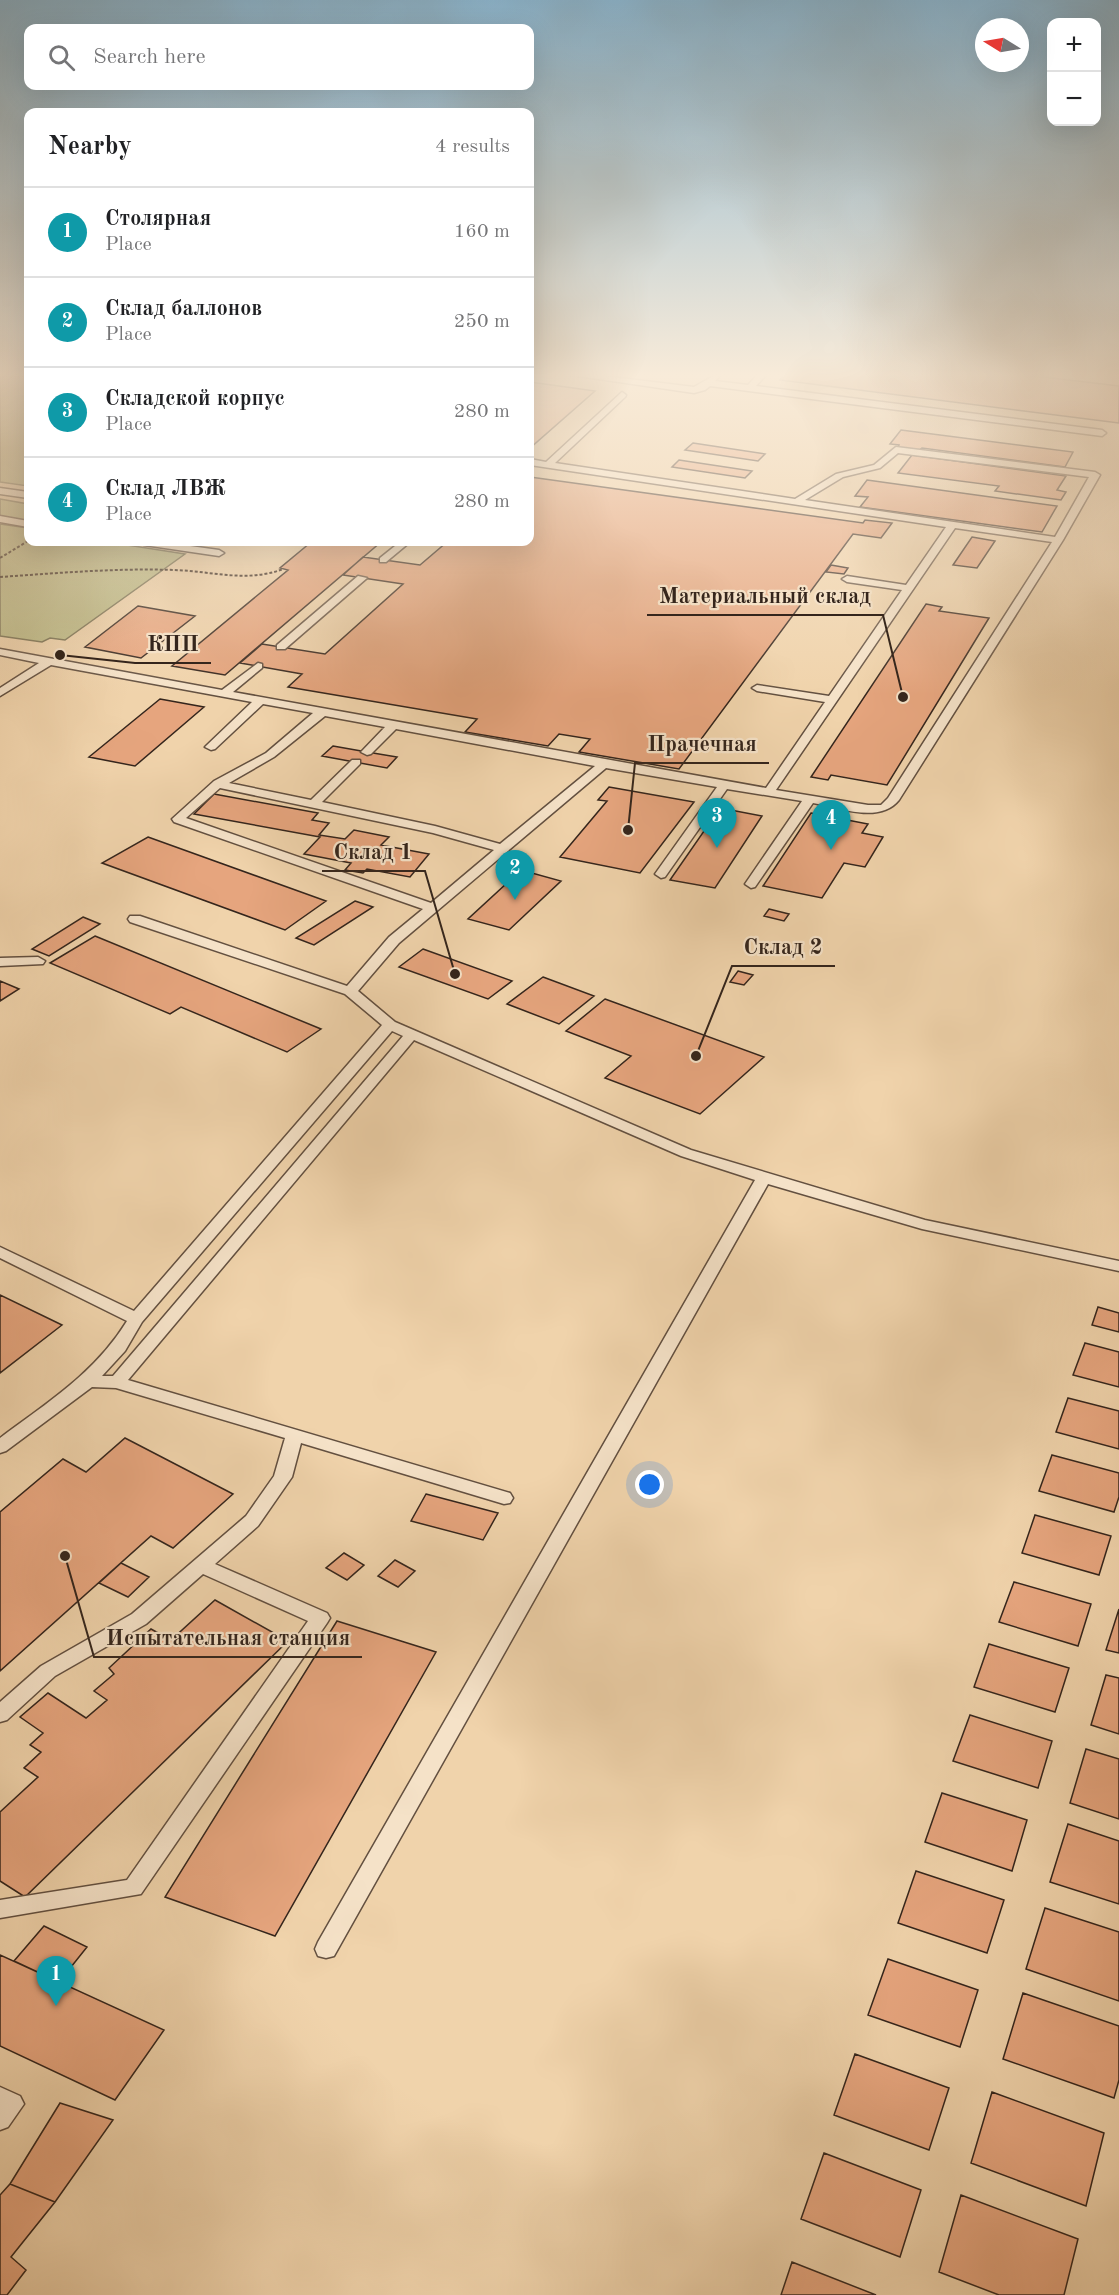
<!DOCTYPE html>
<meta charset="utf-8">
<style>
:root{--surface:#fff;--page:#f6f6f6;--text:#202124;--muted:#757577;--line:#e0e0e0;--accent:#8f2418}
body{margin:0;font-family:"Old Standard TT",serif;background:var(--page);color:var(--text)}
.controls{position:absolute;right:18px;top:18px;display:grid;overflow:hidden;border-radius:12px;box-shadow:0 6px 24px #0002}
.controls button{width:54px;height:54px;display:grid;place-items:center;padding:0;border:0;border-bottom:2px solid var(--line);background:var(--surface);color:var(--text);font:30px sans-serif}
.compass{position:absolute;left:975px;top:18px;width:54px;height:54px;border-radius:50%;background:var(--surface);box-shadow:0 6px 24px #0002;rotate:281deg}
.you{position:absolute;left:650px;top:1485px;width:21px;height:21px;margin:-15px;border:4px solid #fff;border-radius:50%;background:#1a73e8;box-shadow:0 0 0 9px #1a73e833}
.badge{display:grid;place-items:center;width:39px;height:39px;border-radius:50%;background:var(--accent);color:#fff;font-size:20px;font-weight:700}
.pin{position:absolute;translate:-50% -50px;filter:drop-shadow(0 2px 3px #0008)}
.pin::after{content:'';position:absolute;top:32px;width:21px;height:18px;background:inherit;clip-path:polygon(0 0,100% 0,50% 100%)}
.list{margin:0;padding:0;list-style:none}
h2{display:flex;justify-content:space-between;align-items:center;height:78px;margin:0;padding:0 24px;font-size:26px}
h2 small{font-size:20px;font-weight:400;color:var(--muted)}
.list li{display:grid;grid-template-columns:39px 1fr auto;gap:18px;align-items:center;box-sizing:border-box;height:90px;padding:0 24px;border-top:2px solid var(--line)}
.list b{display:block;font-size:22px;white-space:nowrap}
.list p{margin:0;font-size:20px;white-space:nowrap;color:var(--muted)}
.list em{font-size:20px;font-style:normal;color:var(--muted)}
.icon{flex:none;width:33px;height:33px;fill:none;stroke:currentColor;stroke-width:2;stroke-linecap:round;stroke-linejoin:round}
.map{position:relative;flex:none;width:1119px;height:2295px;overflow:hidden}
.search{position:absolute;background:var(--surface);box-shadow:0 6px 24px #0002;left:24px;top:24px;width:510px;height:66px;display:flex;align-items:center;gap:15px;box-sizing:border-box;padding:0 21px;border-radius:12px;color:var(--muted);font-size:22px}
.panel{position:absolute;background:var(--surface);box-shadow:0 6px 24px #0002;left:24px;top:108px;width:510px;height:438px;border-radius:12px}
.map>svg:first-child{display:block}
.green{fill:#bdbb86;stroke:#787051;stroke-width:1.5}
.building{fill:#e6a57e;stroke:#34251c;stroke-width:1.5}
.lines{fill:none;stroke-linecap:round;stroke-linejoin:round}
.service-casing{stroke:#635040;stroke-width:3}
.path{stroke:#34251c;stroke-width:2;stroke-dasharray:3 2;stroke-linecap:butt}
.service{fill:#f5e2c8;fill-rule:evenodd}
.leader{fill:none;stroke:#34251c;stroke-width:2}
.callout-dot{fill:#34251c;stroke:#f5e2c8;stroke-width:2}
.callout-label{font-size:22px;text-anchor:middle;font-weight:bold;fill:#34251c;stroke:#f5e2c8;stroke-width:4.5;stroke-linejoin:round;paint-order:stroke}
</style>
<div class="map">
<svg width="1119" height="2295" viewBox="0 0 1119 2295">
<rect width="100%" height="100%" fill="#f0d3ab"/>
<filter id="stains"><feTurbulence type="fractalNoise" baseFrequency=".00333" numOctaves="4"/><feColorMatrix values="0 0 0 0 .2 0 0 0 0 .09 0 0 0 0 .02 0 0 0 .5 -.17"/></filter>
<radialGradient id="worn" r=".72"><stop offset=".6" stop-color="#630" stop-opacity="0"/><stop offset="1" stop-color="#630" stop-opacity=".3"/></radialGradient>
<path class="green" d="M0 374H28V486L0 482Z
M0 499 28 504V522L0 517Z
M0 524 28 528V542H108L185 554 65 640 50 638 42 642 0 636Z"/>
<path class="building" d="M785 374H1019L1119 386V423L780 380Z
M530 382 595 391 530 448Z
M901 430 1073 452 1065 467 922 448 919 450 898 448 899 445 890 444Z
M693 443 765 454 758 461 685 450Z
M912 455 1066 476 1057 490 1066 492 1061 500 995 491 999 486 898 473Z
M679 460 752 471 745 478 672 467Z
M530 477 863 523 865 520 892 523 881 538 853 534 679 769 579 752 590 739 559 734 548 746 465 732 477 719 288 687 302 674 240 663 262 644 325 654 403 584 343 575 363 557 420 565 447 542H530Z
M867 480 1057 506 1042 532 860 507 868 497 855 496Z
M972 537 995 541 977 568 953 565Z
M323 542H381L225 675 172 666 288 570 280 568 310 543 319 545Z
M831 565 848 568 844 574 826 572Z
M926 604 942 607 939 611 989 618 887 785 831 775 828 780 811 777Z
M138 606 195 616 141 658 85 647Z
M160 699 204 707 135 766 89 757Z
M333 746 367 752 397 757 387 768 322 756Z
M609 787 694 802 640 873 560 857 607 801 598 800Z
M214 794 318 813 312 820 329 823 319 835 345 839 354 830 389 837 381 845 429 854 410 877 367 869 363 873 345 870 351 863 304 854 320 837 194 814Z
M720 808 762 816 715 888 670 880Z
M811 813 868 824 862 833 883 837 865 867 844 863 822 898 763 886Z
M148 837 326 901 285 930 102 863Z
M521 870 561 881 509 930 468 919Z
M355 901 373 907 314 945 296 938Z
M769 909 789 914 784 921 764 916Z
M83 917 100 924 49 956 32 949Z
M95 936 321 1029 287 1052 181 1007 170 1014 50 963Z
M423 949 512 981 488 999 399 967Z
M738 971 753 975 744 985 730 982Z
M543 977 594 996 559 1024 507 1004Z
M0 981 19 989 0 1001Z
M605 999 764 1057 700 1114 605 1078 631 1056 566 1031Z
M0 1295 62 1325 0 1373Z
M1098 1307 1119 1313V1332L1092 1325Z
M1085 1343 1119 1352V1387L1073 1375Z
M1068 1398 1119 1411V1449L1056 1432Z
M125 1438 233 1494 173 1548 151 1536 0 1671V1512L63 1459 86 1472Z
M1052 1455 1119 1473V1497L1114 1512 1039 1491Z
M426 1494 498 1513 483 1540 411 1521Z
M1035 1515 1111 1536 1099 1575 1022 1553Z
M344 1553 364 1565 347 1580 326 1568Z
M395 1560 415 1571 398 1587 378 1576Z
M121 1563 149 1577 128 1597 99 1583Z
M1014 1582 1091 1604 1078 1646 999 1622Z
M215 1600 288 1641 25 1897 0 1881V1812L38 1777 24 1768 41 1752 30 1745 43 1733 20 1717 48 1693 86 1718 107 1700 94 1691 114 1674 109 1668 151 1629 171 1640Z
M1119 1609V1653L1106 1650Z
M337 1621 436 1652 275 1936 165 1897Z
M989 1644 1069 1668 1055 1712 974 1687Z
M1106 1675 1119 1678V1734L1091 1725Z
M970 1715 1052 1741 1038 1788 953 1761Z
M1086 1749 1119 1759V1819L1070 1803Z
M942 1793 1027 1820 1012 1871 925 1842Z
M1068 1824 1119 1841V1904L1050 1882Z
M916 1871 1004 1900 987 1953 898 1923Z
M1045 1908 1119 1932V2001L1026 1969Z
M44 1926 87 1947 59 1982 14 1961Z
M0 1955 164 2030 115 2100 0 2046Z
M888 1959 978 1990 960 2047 868 2015Z
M1023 1993 1119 2026V2080L1114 2098 1003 2059Z
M855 2054 949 2088 929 2150 834 2115Z
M992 2092 1104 2133 1086 2206 971 2163Z
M60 2103 113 2120 55 2202 10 2184Z
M824 2153 921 2190 900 2257 801 2219Z
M10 2184 55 2202 11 2257 26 2270 7 2295H0V2195Z
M961 2195 1078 2239 1064 2295H999L939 2272Z
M792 2262 876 2295H781Z"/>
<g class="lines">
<g class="service-casing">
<path id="service" d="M564 374H588L694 387 715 375 719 377 715 381 748 385 758 374H767L756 386 1102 430 1106 433 1102 436 710 386 705 390 694 393Z
M622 392 626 395 625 397 555 463 795 499 836 474 874 465 896 447 1095 472 1100 475 1063 540 899 800C880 824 839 808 813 803L755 887 751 888 745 884 802 801 727 789 665 877 661 878 655 874 717 787 606 768 399 943 358 991 395 1022 691 1150 925 1220 1119 1261V1271L922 1229 768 1184 334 1956 326 1958 318 1956 315 1949 318 1942 755 1180 681 1156 414 1040 128 1380 510 1493 513 1498 510 1503 504 1504 301 1443 292 1477 258 1526 215 1564 327 1613 330 1618 327 1623 141 1894 0 1918V1900L127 1880 308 1621 203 1574 146 1624 55 1676 7 1720 0 1722V1702L41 1666 132 1614 246 1516 274 1476 285 1438 116 1388 92 1387 6 1451 0 1453V1438C48 1402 95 1373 127 1321L0 1258V1247L134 1311 382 1025 345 994 130 922 128 919 130 916H140L347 986 389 937 423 909 174 822 172 819 214 781 266 753 313 713 263 704 215 749 211 750 205 747 207 745 252 702 51 665 0 696V688L39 663 0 655V649L222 690 258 663 262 664V668L233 692 766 788 825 702 757 691 752 688 757 685 829 696 902 590 847 582 842 579 847 576 906 585 946 527 530 465V459L546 462ZM898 453 1089 477 1055 537 805 500 843 477 880 468ZM955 528 1052 542 888 798 881 805H868L776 790ZM325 716 385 727 361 752 367 755 371 754 396 729 595 766 500 844 435 826 322 802 360 764V760H352L311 800 229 783 274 757ZM220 788 433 833 494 850 431 903 186 818ZM392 1031 403 1036 113 1376H102L125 1351 142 1322Z
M0 488 28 492V498L0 494Z
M0 516 28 521V527L0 522Z
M139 542H161L219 550 224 553 219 556 144 545Z
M400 542H410L386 562H380V558Z
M358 576 367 578 285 649H277V645Z
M38 957 45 961 43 964 0 966V958Z
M0 2087 20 2096 24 2104 8 2127 0 2130Z"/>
</g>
<path class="path" d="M0 558 28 541
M0 577C58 573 116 568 174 570 211 571 247 583 283 569"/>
<use href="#service" class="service"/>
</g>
<linearGradient id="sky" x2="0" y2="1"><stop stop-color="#89b5d0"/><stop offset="0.54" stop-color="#f8ebd9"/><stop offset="1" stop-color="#f8ebd9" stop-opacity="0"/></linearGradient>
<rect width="1119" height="695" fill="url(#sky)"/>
<path class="leader" d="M903 697L883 615H647M60 655L135 663H211M628 830L635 763H769M455 974L425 871H322M696 1056L732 966H835M65 1556L94 1657H362"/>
<g class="callout-dot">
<circle cx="903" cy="697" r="6"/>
<circle cx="60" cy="655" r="6"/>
<circle cx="628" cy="830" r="6"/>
<circle cx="455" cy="974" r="6"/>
<circle cx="696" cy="1056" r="6"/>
<circle cx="65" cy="1556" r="6"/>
</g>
<g class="callout-label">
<text x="765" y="603">Материальный склад</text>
<text x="173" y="651">КПП</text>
<text x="702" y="751">Прачечная</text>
<text x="373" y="859">Склад 1</text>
<text x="783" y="954">Склад 2</text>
<text x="228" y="1645">Испытательная станция</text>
</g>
<rect width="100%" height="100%" filter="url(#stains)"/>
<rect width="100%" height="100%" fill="url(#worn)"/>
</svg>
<div class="controls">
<button>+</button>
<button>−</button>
</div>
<svg class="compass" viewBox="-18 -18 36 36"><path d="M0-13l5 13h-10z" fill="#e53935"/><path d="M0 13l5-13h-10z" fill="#757577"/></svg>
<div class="you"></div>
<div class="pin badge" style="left:56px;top:2006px;background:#0f9aa8">1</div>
<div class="pin badge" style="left:515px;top:900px;background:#0f9aa8">2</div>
<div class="pin badge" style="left:717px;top:848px;background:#0f9aa8">3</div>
<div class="pin badge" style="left:831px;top:850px;background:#0f9aa8">4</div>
<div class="search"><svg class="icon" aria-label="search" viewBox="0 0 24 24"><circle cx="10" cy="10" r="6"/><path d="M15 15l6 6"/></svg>Search here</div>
<section class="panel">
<h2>Nearby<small>4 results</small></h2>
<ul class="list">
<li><span class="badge" style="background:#0f9aa8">1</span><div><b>Столярная</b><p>Place</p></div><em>160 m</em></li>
<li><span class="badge" style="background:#0f9aa8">2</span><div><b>Склад баллонов</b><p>Place</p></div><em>250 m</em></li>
<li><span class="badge" style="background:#0f9aa8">3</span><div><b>Складской корпус</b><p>Place</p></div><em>280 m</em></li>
<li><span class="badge" style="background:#0f9aa8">4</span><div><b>Склад ЛВЖ</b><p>Place</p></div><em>280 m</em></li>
</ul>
</section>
</div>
